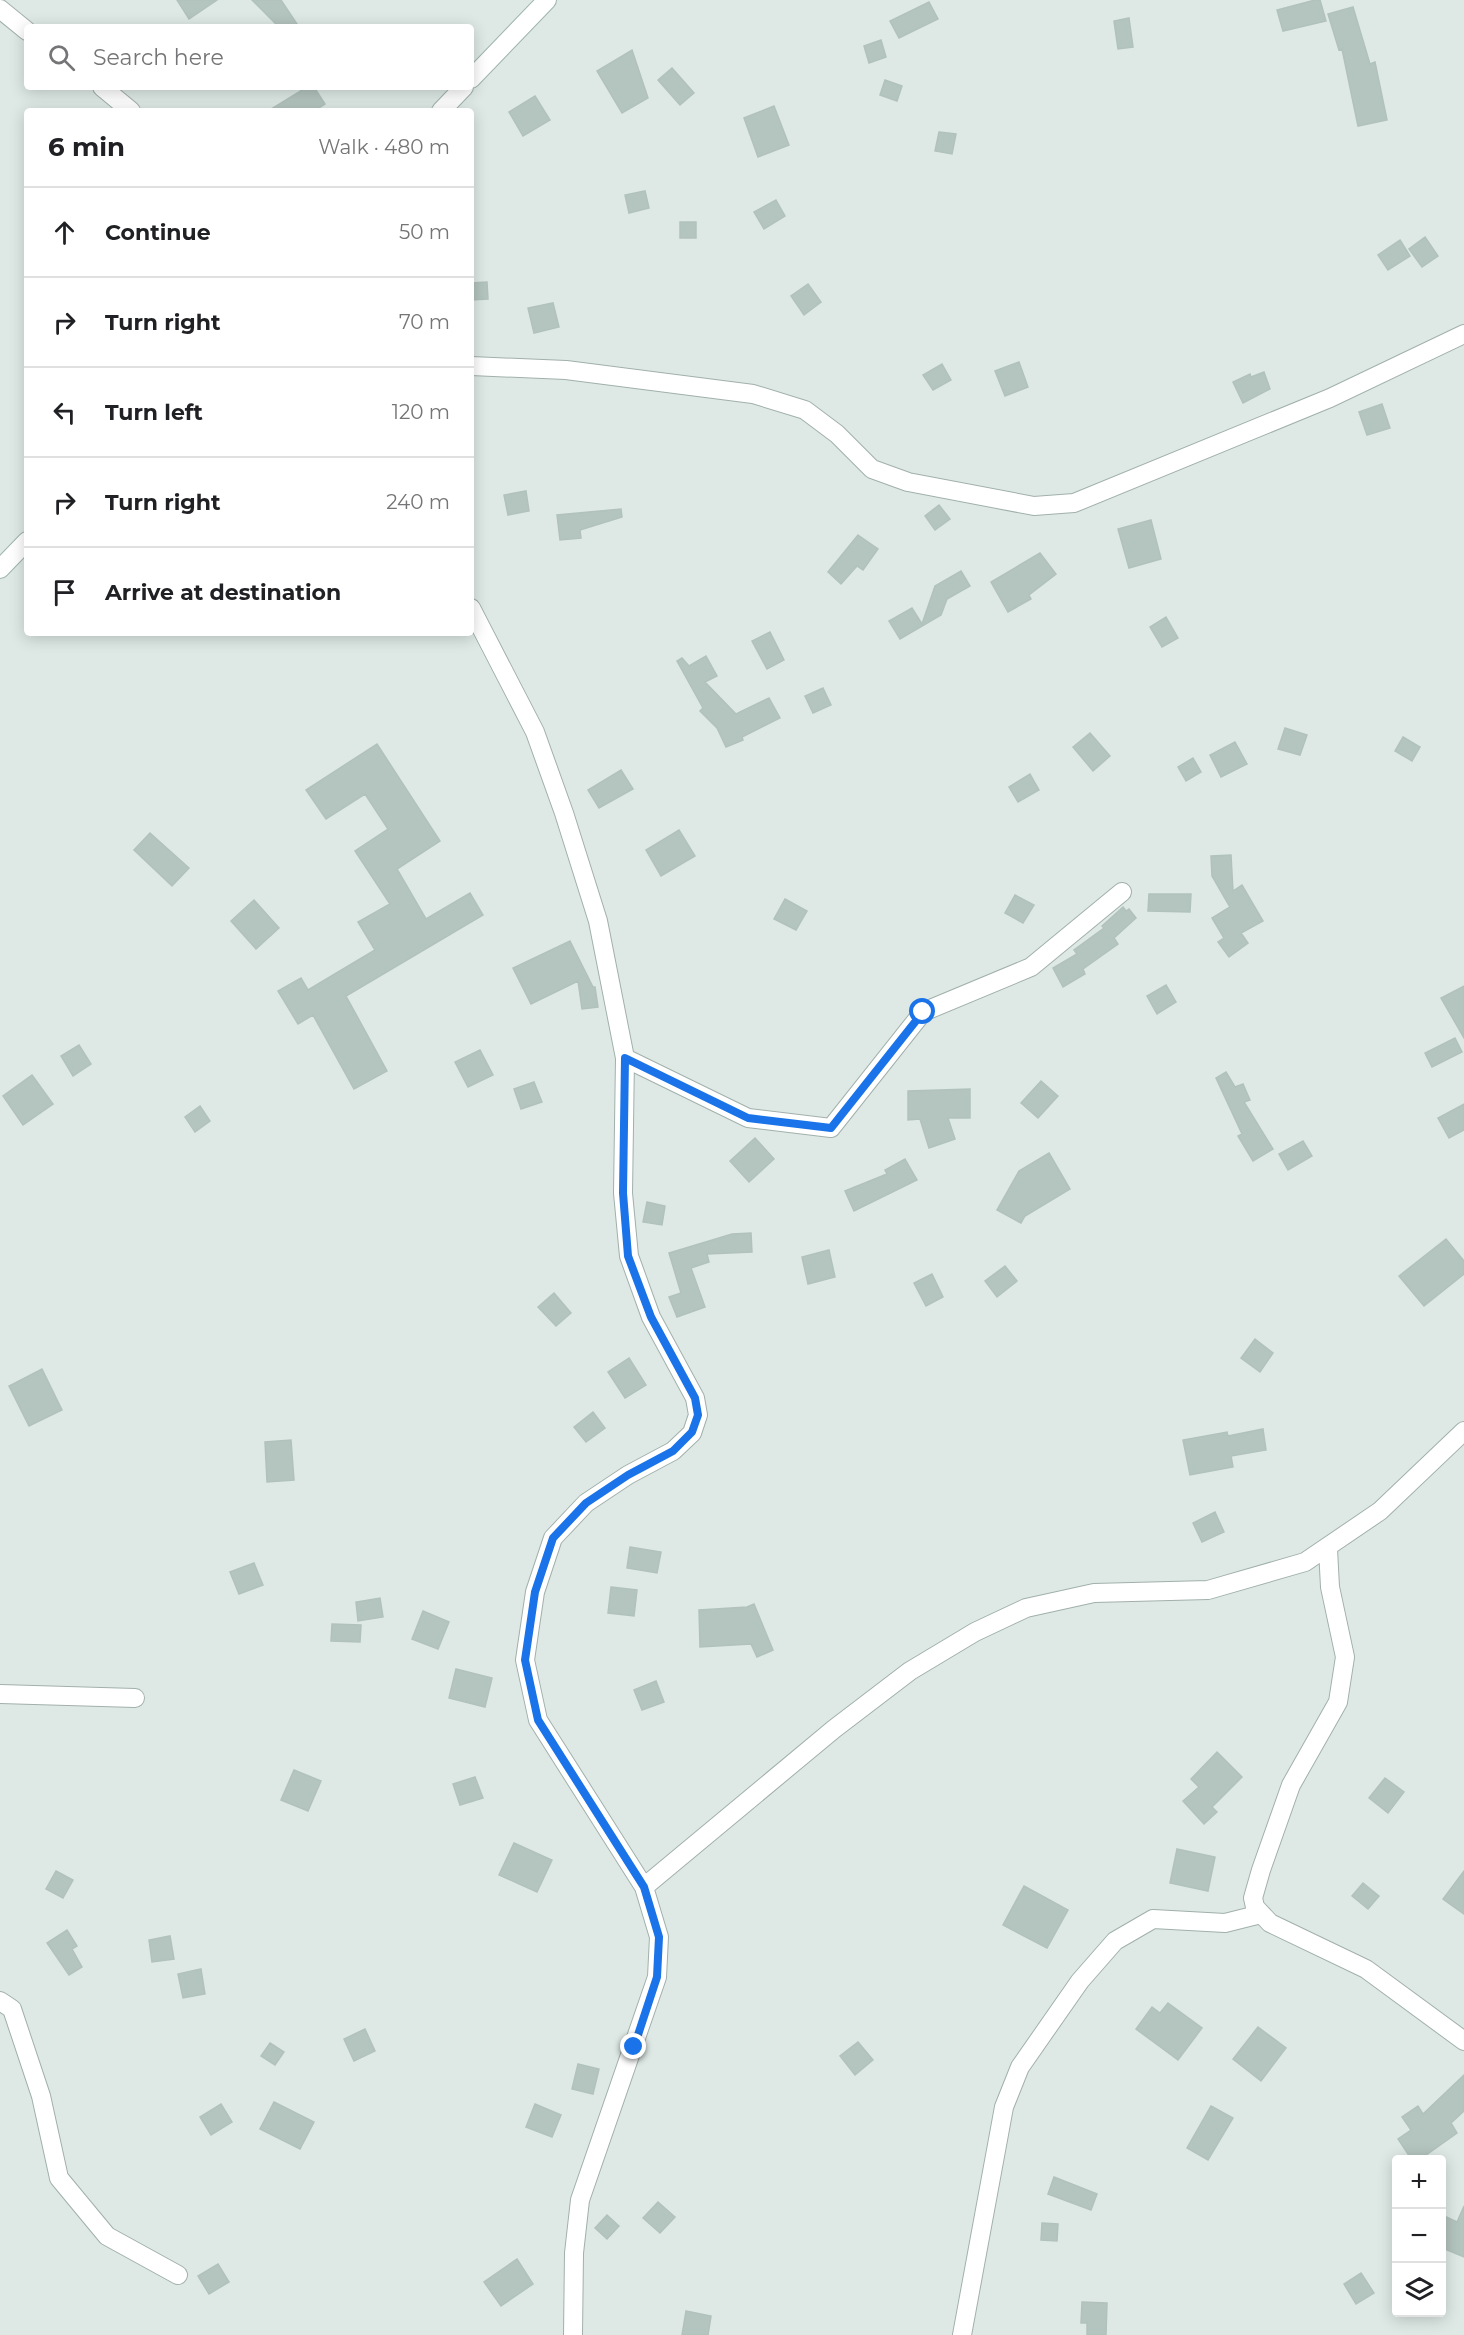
<!DOCTYPE html>
<meta charset="utf-8">
<style>
:root{--surface:#fff;--page:#f6f6f6;--text:#202124;--muted:#757577;--line:#e0e0e0}
body{margin:0;font-family:Montserrat,sans-serif;background:var(--page);color:var(--text)}
.controls{position:absolute;right:18px;bottom:18px;display:grid;overflow:hidden;border-radius:6px;box-shadow:0 3px 15px #0003}
.controls button{width:54px;height:54px;display:grid;place-items:center;padding:0;border:0;border-bottom:2px solid var(--line);background:var(--surface);color:var(--text);font:30px sans-serif}
.stop{position:absolute;width:18px;height:18px;margin:-14px;border:4px solid #1a73e8;border-radius:50%;background:#fff}
.stop.end{background:#1a73e8;border-color:#fff;box-shadow:0 2px 6px #0008}
.list{margin:0;padding:0;list-style:none}
h2{display:flex;justify-content:space-between;align-items:center;height:78px;margin:0;padding:0 24px;font-size:26px}
h2 small{font-size:20px;font-weight:400;color:var(--muted)}
.list li{display:grid;grid-template-columns:39px 1fr auto;gap:18px;align-items:center;box-sizing:border-box;height:90px;padding:0 24px;border-top:2px solid var(--line)}
.list b{display:block;font-size:22px;white-space:nowrap}
.list em{font-size:20px;font-style:normal;color:var(--muted)}
.icon{flex:none;width:33px;height:33px;fill:none;stroke:currentColor;stroke-width:2;stroke-linecap:round;stroke-linejoin:round}
.map{position:relative;flex:none;width:1464px;height:2335px;overflow:hidden}
.search{position:absolute;background:var(--surface);box-shadow:0 3px 15px #0003;left:24px;top:24px;width:450px;height:66px;display:flex;align-items:center;gap:15px;box-sizing:border-box;padding:0 21px;border-radius:6px;color:var(--muted);font-size:22px}
.panel{position:absolute;background:var(--surface);box-shadow:0 3px 15px #0003;left:24px;top:108px;width:450px;height:528px;border-radius:6px}
.map>svg:first-child{display:block}
.building{fill:#b4c4be;stroke:#b1c2bc;stroke-width:1.5}
.lines{fill:none;stroke-linecap:round;stroke-linejoin:round}
.street-casing{stroke:#a1b0ac;stroke-width:20}
.secondary-casing{stroke:#9eb5ad;stroke-width:20}
.street{stroke:#fff;stroke-width:18}
.secondary{stroke:#fff;stroke-width:18}
.route{stroke:#1a73e8;stroke-width:8}
</style>
<div class="map">
<svg width="1464" height="2335" viewBox="0 0 1464 2335">
<rect width="100%" height="100%" fill="#dee9e5"/>
<path class="building" d="M177 0H217L189 19Z
M252 0H281L299 27H279Z
M1315 0H1320L1326 21 1283 31 1277 10Z
M929 2 938 19 899 38 890 21Z
M1353 7 1370 64 1375 62 1387 120 1358 126 1342 49 1339 50 1328 14Z
M1129 18 1133 47 1118 49 1114 21Z
M881 40 886 57 869 63 864 46Z
M632 50 648 98 622 113 597 71Z
M672 68 694 93 680 105 658 80Z
M885 80 902 86 897 101 880 95Z
M307 87H314L325 104 314 111H268Z
M535 96 550 120 523 136 509 112Z
M774 106 789 145 758 157 744 118Z
M939 132 956 134 952 154 935 151Z
M645 191 649 208 629 213 625 195Z
M776 200 785 216 764 229 754 212Z
M680 222H696V238H680Z
M1425 237 1438 256 1422 267 1409 249Z
M1400 240 1410 256 1388 270 1378 255Z
M487 282 488 299 471 300V283Z
M808 284 821 302 804 315 791 296Z
M553 303 559 327 534 333 528 308Z
M1019 362 1028 387 1005 396 995 371Z
M942 364 951 380 933 390 923 375Z
M1264 372 1270 389 1243 403 1233 382 1250 374 1251 377Z
M1382 404 1390 428 1367 435 1359 412Z
M526 491 529 511 508 515 504 495Z
M939 505 950 519 935 530 925 516Z
M621 509 622 517 580 530 581 538 560 540 557 515Z
M1151 520 1161 559 1129 568 1118 529Z
M858 535 878 549 863 570 857 566 841 584 828 572Z
M1040 553 1056 574 1029 595 1031 599 1008 612 991 582Z
M961 571 970 586 947 599 941 615 900 639 889 621 912 608 922 624 935 586Z
M1166 617 1178 638 1162 647 1150 627Z
M770 632 784 660 767 669 752 641Z
M706 656 717 676 705 682 736 714 769 698 780 718 742 737 743 740 726 747 717 728 700 711 703 708 677 661 682 658 689 666Z
M823 688 831 705 813 713 805 696Z
M1285 728 1307 735 1300 755 1278 749Z
M1090 733 1110 756 1093 771 1073 747Z
M1403 737 1420 747 1412 761 1395 751Z
M1235 742 1247 764 1221 777 1210 755Z
M377 744 440 841 397 869 426 919 470 893 483 915 346 996 387 1071 354 1089 313 1015 298 1024 278 991 301 978 308 990 375 950 358 922 390 904 355 851 388 829 365 794 326 819 306 790Z
M1193 758 1201 772 1186 781 1178 767Z
M621 770 633 789 599 808 588 790Z
M1030 774 1039 790 1018 802 1009 787Z
M679 830 695 856 661 876 646 850Z
M150 833 189 868 172 886 134 850Z
M1231 855 1233 891 1242 885 1263 921 1241 933 1248 943 1229 957 1218 942 1224 938 1212 918 1230 907 1212 876 1211 856Z
M1149 894H1191L1190 912 1148 911Z
M1015 895 1034 905 1023 923 1005 913Z
M785 899 807 911 796 930 774 919Z
M254 900 279 928 256 949 231 921Z
M1123 907 1126 911 1129 909 1136 918 1114 938 1118 944 1083 969 1085 974 1063 987 1053 968 1077 954 1074 950 1104 928 1102 926Z
M570 941 593 987H595L598 1007 582 1009 578 981 531 1004 513 968Z
M1166 985 1176 1002 1157 1014 1147 996Z
M1464 986V1038L1441 998Z
M1455 1038 1462 1052 1432 1067 1425 1053Z
M79 1045 91 1064 73 1076 61 1056Z
M480 1050 493 1075 468 1087 455 1062Z
M1226 1072 1235 1087 1243 1084 1250 1100 1244 1102 1273 1149 1253 1161 1238 1136 1242 1134 1216 1078Z
M32 1075 53 1104 23 1125 3 1096Z
M1041 1081 1058 1096 1038 1118 1021 1103Z
M534 1082 542 1102 521 1109 514 1089Z
M970 1089V1118H948L955 1139 929 1148 920 1119 908 1120V1091Z
M1464 1104V1130L1449 1138 1438 1118Z
M200 1106 210 1121 195 1132 185 1117Z
M755 1138 774 1159 749 1182 730 1161Z
M1303 1141 1312 1156 1288 1170 1279 1154Z
M1049 1153 1070 1189 1025 1216 1021 1223 997 1210 1019 1171Z
M905 1159 917 1180 854 1211 845 1191 887 1174 885 1170Z
M647 1202 665 1206 662 1225 643 1222Z
M751 1233 752 1252 707 1254 709 1262 691 1268 705 1307 677 1317 669 1297 681 1293 669 1253 732 1234Z
M1446 1239 1464 1261V1274L1424 1306 1399 1276Z
M829 1250 835 1277 808 1284 802 1257Z
M1005 1266 1017 1281 997 1297 985 1281Z
M932 1274 943 1297 926 1306 914 1283Z
M554 1293 571 1313 556 1326 538 1307Z
M1255 1339 1273 1353 1260 1372 1241 1358Z
M629 1358 646 1385 625 1398 608 1372Z
M42 1369 62 1410 29 1426 9 1386Z
M593 1412 605 1428 586 1442 574 1427Z
M1263 1429 1266 1450 1231 1456 1233 1467 1190 1475 1183 1440 1227 1432 1228 1436Z
M291 1440 294 1480 267 1482 265 1442Z
M1215 1512 1224 1532 1202 1542 1193 1523Z
M630 1547 661 1552 657 1573 627 1568Z
M254 1563 263 1585 239 1594 230 1572Z
M611 1587 637 1590 634 1616 608 1613Z
M380 1598 383 1617 358 1621 356 1602Z
M754 1604 773 1650 757 1657 751 1644 700 1647 699 1610 747 1607Z
M423 1611 449 1622 438 1649 412 1639Z
M332 1624 361 1625 360 1642 331 1641Z
M456 1669 492 1678 485 1707 449 1698Z
M656 1681 664 1702 642 1710 634 1690Z
M1217 1752 1242 1777 1212 1807 1217 1812 1204 1824 1183 1801 1199 1787 1191 1779Z
M294 1770 321 1781 308 1811 281 1800Z
M475 1777 483 1798 460 1805 453 1784Z
M1385 1778 1404 1792 1388 1813 1369 1798Z
M514 1843 552 1860 537 1892 499 1875Z
M1177 1849 1215 1857 1208 1891 1170 1883Z
M56 1871 73 1880 63 1898 46 1889Z
M1464 1871V1914L1443 1899Z
M1363 1883 1379 1896 1368 1909 1352 1896Z
M1024 1886 1068 1910 1047 1948 1003 1925Z
M67 1930 77 1946 72 1949 82 1967 69 1975 47 1943Z
M170 1936 174 1959 152 1962 149 1940Z
M201 1969 205 1994 183 1998 178 1974Z
M1168 2003 1202 2028 1178 2060 1136 2029 1152 2007 1160 2013Z
M1258 2027 1286 2048 1261 2081 1233 2059Z
M365 2029 375 2051 354 2061 344 2039Z
M858 2042 873 2060 855 2075 840 2056Z
M270 2043 284 2052 275 2065 261 2056Z
M578 2064 599 2069 593 2094 572 2089Z
M1464 2075V2111L1451 2123 1457 2133 1419 2160H1412L1398 2139 1411 2130 1402 2117 1418 2106 1423 2114Z
M274 2102 314 2122 300 2149 260 2129Z
M221 2104 232 2122 211 2135 200 2117Z
M535 2104 561 2115 552 2137 526 2127Z
M1211 2106 1233 2118 1208 2160 1187 2148Z
M1054 2177 1097 2194 1091 2210 1048 2194Z
M658 2202 675 2217 660 2233 643 2218Z
M1464 2206V2257L1445 2249 1447 2243 1442 2240V2215L1457 2222Z
M607 2215 619 2226 607 2239 595 2228Z
M1042 2223 1058 2224 1057 2241 1041 2240Z
M517 2259 533 2284 501 2306 484 2282Z
M218 2264 229 2282 209 2294 198 2276Z
M1361 2273 1374 2293 1356 2304 1344 2284Z
M1082 2302 1107 2303 1106 2335H1087V2323H1081Z
M686 2311 711 2316 708 2335H682Z"/>
<g class="lines">
<g class="street-casing">
<path id="street" d="M0 9 27 31
M102 87 131 111
M471 366 566 370 753 394 805 410 837 434 872 469 908 482 1034 506 1074 503 1330 398 1464 334
M471 608 535 732 564 813 598 921 625 1058 623 1193 629 1256 651 1317 695 1398 698 1415 692 1433 673 1451 628 1475 586 1503 553 1538 535 1592 525 1660 538 1720 644 1887 659 1937 657 1977 580 2200 574 2253 573 2335
M625 1058 748 1118 831 1128 923 1012 1031 967 1122 892
M1328 1549 1330 1587 1345 1657 1338 1702 1291 1785 1261 1870 1253 1898 1255 1907 1270 1923 1366 1969 1464 2041
M0 1694 135 1698
M644 1887 834 1729 910 1671 975 1632 1026 1608 1094 1593 1208 1590 1305 1562 1380 1511 1464 1431
M0 2001 12 2009 41 2096 59 2178 107 2236 178 2275
M962 2335 1004 2107 1020 2067 1080 1981 1115 1941 1153 1919 1225 1923 1261 1914"/>
</g>
<g class="secondary-casing">
<path id="secondary" d="M471 79 547 0
M441 111 464 87
M0 569 27 541"/>
</g>
<use href="#street" class="street"/>
<use href="#secondary" class="secondary"/>
</g>
<g class="lines">
<path class="route" d="M634 2047 657 1977 659 1937 644 1887 538 1720 525 1660 535 1592 553 1538 586 1503 628 1475 673 1451 692 1432 698 1415 695 1398 651 1317 628 1256 623 1193 625 1058 748 1118 831 1128 923 1012"/>
</g>
</svg>
<div class="controls">
<button>+</button>
<button>−</button>
<button><svg class="icon" aria-label="layers" viewBox="0 0 24 24"><path d="M12 4l9 5-9 5-9-5zM3 14l9 5 9-5"/></svg></button>
</div>
<div class="stop" style="left:923px;top:1012px"></div>
<div class="stop end" style="left:634px;top:2047px"></div>
<div class="search"><svg class="icon" aria-label="search" viewBox="0 0 24 24"><circle cx="10" cy="10" r="6"/><path d="M15 15l6 6"/></svg>Search here</div>
<section class="panel">
<h2>6 min<small>Walk · 480 m</small></h2>
<ul class="list">
<li><svg class="icon" aria-label="ahead" viewBox="0 0 24 24"><path d="M12 20V5M6 11l6-6 6 6"/></svg><div><b>Continue</b></div><em>50 m</em></li>
<li><svg class="icon" aria-label="right" viewBox="0 0 24 24"><path d="M7 20v-9h11M14 6l5 5-5 5"/></svg><div><b>Turn right</b></div><em>70 m</em></li>
<li><svg class="icon" aria-label="left" viewBox="0 0 24 24"><path d="M17 20v-9H6M10 6l-5 5 5 5"/></svg><div><b>Turn left</b></div><em>120 m</em></li>
<li><svg class="icon" aria-label="right" viewBox="0 0 24 24"><path d="M7 20v-9h11M14 6l5 5-5 5"/></svg><div><b>Turn right</b></div><em>240 m</em></li>
<li><svg class="icon" aria-label="arrive" viewBox="0 0 24 24"><path d="M6 21V4h12l-3 4 3 4H6"/></svg><div><b>Arrive at destination</b></div></li>
</ul>
</section>
</div>
